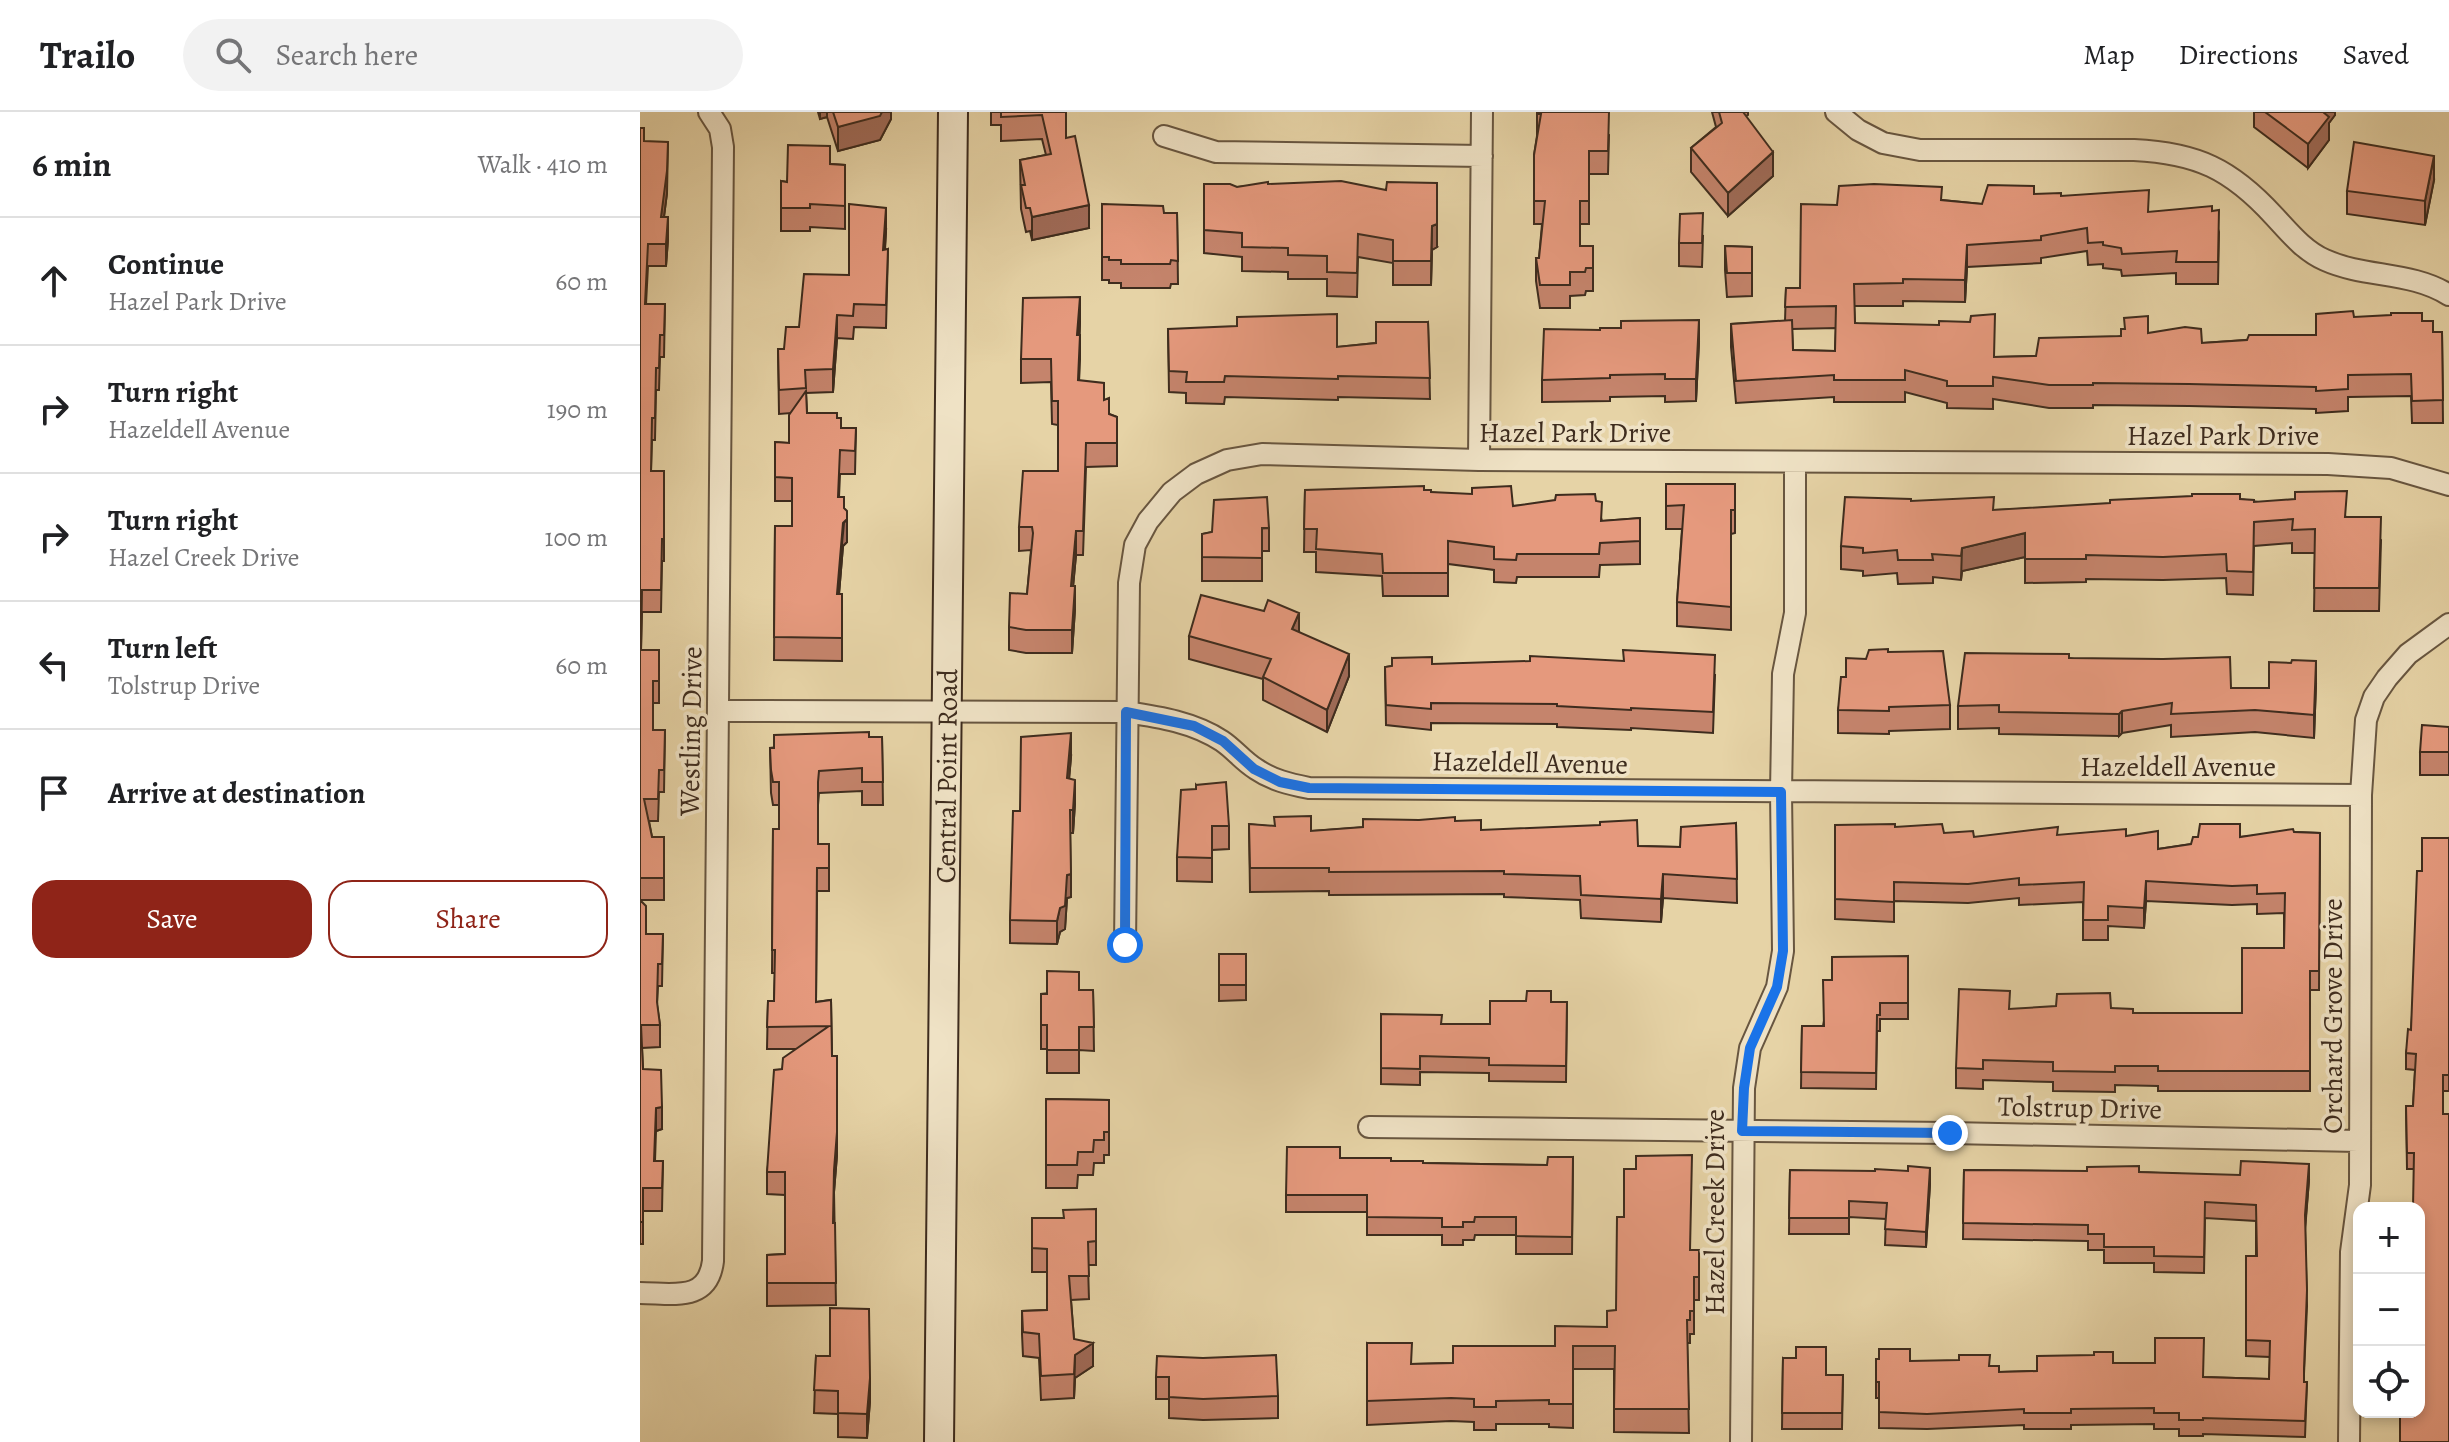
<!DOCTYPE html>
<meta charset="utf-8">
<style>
:root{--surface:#fff;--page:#f2f2f2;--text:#202124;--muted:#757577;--line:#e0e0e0;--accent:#8f2418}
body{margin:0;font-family:Alegreya,serif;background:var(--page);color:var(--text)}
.controls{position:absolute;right:24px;bottom:24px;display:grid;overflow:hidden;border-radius:16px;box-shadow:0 4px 12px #0003}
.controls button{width:72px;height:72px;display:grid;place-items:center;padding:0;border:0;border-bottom:2px solid var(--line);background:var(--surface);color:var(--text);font:40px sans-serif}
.stop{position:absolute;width:24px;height:24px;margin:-18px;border:6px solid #1a73e8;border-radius:50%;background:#fff}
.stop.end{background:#1a73e8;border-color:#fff;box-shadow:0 2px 8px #0008}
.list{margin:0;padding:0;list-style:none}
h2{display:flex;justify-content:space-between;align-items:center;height:104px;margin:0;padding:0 32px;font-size:34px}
h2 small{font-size:26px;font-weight:400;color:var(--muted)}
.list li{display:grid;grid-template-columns:52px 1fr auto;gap:24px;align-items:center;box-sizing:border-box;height:128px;padding:0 32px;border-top:2px solid var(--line)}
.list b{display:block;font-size:30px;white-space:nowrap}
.list p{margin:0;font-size:26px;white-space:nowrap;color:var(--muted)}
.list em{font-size:26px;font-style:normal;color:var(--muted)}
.actions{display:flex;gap:16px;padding:24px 32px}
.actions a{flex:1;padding:18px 0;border:2px solid var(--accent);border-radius:24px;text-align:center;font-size:28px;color:var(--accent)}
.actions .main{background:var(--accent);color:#fff}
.icon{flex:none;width:44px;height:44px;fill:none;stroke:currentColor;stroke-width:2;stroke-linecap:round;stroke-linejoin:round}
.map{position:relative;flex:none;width:1809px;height:1330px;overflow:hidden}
header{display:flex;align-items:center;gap:48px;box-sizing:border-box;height:112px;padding:0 40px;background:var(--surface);border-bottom:2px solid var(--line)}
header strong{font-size:38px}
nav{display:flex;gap:44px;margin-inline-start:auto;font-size:28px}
.search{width:560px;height:72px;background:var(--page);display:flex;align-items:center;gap:20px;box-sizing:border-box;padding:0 28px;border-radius:44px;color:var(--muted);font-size:30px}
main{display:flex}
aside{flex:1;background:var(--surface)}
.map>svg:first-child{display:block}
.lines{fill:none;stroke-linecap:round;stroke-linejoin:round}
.street-casing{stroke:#685640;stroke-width:24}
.secondary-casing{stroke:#3e2c1e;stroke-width:32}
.street{stroke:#efe2c5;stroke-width:20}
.secondary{stroke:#efe2c5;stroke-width:28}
.wall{fill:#c5846c;stroke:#3e2c1e;stroke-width:2;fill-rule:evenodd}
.shaded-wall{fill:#a06b58;stroke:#3e2c1e;stroke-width:2}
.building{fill:#e5997d;stroke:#3e2c1e;stroke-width:2}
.route{stroke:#1a73e8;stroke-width:10}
.labels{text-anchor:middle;stroke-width:7;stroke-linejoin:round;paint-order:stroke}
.street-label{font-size:28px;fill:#3e2c1e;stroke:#efe2c5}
</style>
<header>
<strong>Trailo</strong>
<div class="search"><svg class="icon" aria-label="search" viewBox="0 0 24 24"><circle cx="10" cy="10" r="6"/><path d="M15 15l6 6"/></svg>Search here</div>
<nav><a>Map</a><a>Directions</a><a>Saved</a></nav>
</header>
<main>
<aside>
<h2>6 min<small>Walk · 410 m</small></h2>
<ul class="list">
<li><svg class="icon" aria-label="ahead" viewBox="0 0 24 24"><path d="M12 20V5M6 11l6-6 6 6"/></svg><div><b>Continue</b><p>Hazel Park Drive</p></div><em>60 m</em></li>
<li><svg class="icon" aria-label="right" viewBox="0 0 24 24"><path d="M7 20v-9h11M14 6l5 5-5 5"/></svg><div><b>Turn right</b><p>Hazeldell Avenue</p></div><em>190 m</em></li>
<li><svg class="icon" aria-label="right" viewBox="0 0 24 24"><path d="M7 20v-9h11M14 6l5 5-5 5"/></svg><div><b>Turn right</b><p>Hazel Creek Drive</p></div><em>100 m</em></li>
<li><svg class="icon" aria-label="left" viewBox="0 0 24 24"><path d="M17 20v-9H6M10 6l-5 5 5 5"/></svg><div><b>Turn left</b><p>Tolstrup Drive</p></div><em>60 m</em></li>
<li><svg class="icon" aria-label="arrive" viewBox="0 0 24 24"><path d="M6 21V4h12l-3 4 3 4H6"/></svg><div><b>Arrive at destination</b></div></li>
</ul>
<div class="actions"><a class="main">Save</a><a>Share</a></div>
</aside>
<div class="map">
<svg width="1809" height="1330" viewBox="0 0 1809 1330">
<rect width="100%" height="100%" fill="#e6d3a6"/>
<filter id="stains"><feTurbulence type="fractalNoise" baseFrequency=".0025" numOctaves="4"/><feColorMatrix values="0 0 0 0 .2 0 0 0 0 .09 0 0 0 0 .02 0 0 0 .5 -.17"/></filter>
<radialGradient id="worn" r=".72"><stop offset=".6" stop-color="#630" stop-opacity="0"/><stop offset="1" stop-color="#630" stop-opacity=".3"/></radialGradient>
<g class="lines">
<g class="street-casing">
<path id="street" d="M1196 0 1218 18 1243 31 1280 38H1494C1557 41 1591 57 1634 104 1649 120 1664 139 1685 148 1725 166 1771 159 1809 183
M524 24 576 40 842 44
M839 348 842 0
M78 599 486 600C519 605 553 610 582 629 594 637 603 649 616 657 632 668 649 672 669 676L1721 683
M485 833 489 471 495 433 508 409 532 380 556 362 587 348 622 342 839 348 1688 352 1751 356 1809 373
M729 1015 1310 1021 1718 1029
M0 1181C32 1181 68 1191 73 1149L83 35 80 17 69 0
M1101 1330 1104 976 1110 936 1137 875 1143 839 1141 680 1143 562 1155 501V350
M1709 1330 1711 1140 1720 1073 1721 683 1726 608 1734 585 1747 566 1768 542 1809 512"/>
</g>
<g class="secondary-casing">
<g id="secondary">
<path id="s1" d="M299 1330 313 0"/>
</g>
</g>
<use href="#street" class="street"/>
<use href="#secondary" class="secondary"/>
</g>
<path class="wall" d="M178 0H251V7L240 28 198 39 187 5 180 7Z
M351 0H426V26L449 116 392 128 390 119 386 120 381 97 380 48 406 43 402 27 361 29V13H351Z
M897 0 969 23 968 62H949V112H940V134H953V179H946L945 183 930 184V196H900L896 169V146H899L902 112H894V43L897 24Z
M1072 0H1108V3L1106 4 1133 64 1088 104 1051 60V36L1076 15Z
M1614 0H1695V3L1689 11V28L1668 56 1614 15Z
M0 16 4 29 27 81 24 105 28 127 26 154H8L6 192H25L24 245H20L19 278H16L15 328H12L11 359H24V449H22L21 500H2L1 538H19V591H13V618H25L24 680H19L18 709H9L12 725H24V788H0Z
M190 52 205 53V117L170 115V119H141V69L147 70Z
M1794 68 1785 113 1707 102V79Z
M564 72 597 75 628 72 797 135 792 138 791 173H753V151L718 145 717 185 687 184V167H648V160L602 159V145L564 141Z
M1394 82 1421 84 1509 100 1572 99 1579 120 1578 172H1536V161L1482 164 1481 158 1463 156V152L1448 153 1447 139 1401 146V151L1327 155 1325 190 1263 189V194H1214L1215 211 1354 245 1396 244 1481 224 1508 221 1562 231 1676 223 1714 205 1782 209 1793 220H1802L1803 311H1772L1771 284 1708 285V299L1676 301V297L1549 294 1453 293V296H1409L1353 287V297L1307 296V291L1265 280V290H1194V285L1096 291 1091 235V212L1145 209 1146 176H1160L1197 93 1302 88 1342 92ZM1196 216 1195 239 1153 238 1152 217Z
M462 92 524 101H537L538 172H531L530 176H481V171H469V168H462Z
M246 119 245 138 248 137 246 216 214 215 213 227 197 226 193 280 166 281 167 301 197 306 201 316H216L215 362H200L199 385 204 396 207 430 203 434 199 482H202V549L134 548 135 414H152V389H135V330L149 331 151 301 139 302 138 237H144L159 215 209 163Z
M1063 124 1062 155 1039 154V131Z
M1085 134 1112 135V184L1087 185 1085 158Z
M440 209 439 268 464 288 469 302 477 305V354L446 355 443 443H436L433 474 435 497 432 541H386L369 538V515L387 482 391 438 379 439V415L418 359V313L412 312 411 270 381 271V247Z
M788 210 790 287 698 285V288L585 285 584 292 546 291V281L529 280 528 217 697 235 736 231Z
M1059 230 1056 289 1025 290V284L970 285V289L902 290V268Z
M1026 372H1095V421L1091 422V518L1037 514V490L1042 417H1026Z
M665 378H784L791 380 873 394 956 389 962 409 1000 406V452L960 453 959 465H877L876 471 854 470V458L808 452V484H743L742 464 676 460V440H664Z
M1600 387 1707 405 1741 428 1739 499H1674L1675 441H1652V431L1614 434 1613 483 1587 482 1586 466 1523 468 1446 467V470L1385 471V445L1322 459 1321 468 1293 465V471L1258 472 1257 461 1223 464V459L1201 457V434L1271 389 1354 398Z
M629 416V439H622V469H562V422L572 420Z
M659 520 709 564 687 620 623 588V567L549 547V524Z
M1248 540 1310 593V617L1249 619V622L1198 621V598L1206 565 1226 547Z
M752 546 792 552 1075 563 1073 621 991 616V618L917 615V612L791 611V618L746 613 745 555 752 554Z
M1429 546 1591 576H1629L1676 572 1674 626 1615 620 1531 625V613L1482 621 1479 624 1359 622V616L1318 617V594Z
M1809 615V663H1780V640Z
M229 625H242L243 693H222V679L179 681 178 693V732L189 754V779H177L176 890 191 888 192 944 197 1043 194 1080 196 1193 127 1194V1143L145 1142V1083L127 1082V1060L142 957 156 937H127L128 889H134L135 861H132L133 717H139V693H133L131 681 130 636Z
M431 645 429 667 435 691 433 721H430L431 785 427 786 425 817 420 820 417 832 370 831V808L380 699Z
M556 673 589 714V737L572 738V770L537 769V745L556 677Z
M815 709 841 718 998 734 1040 735 1096 711 1097 791 1023 786 1021 810 941 806 940 788 864 785V782L689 783V779L610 780 609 712 671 719Z
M1195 713 1255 715 1334 725 1418 723 1486 724 1518 737 1600 725 1654 720 1680 721 1679 878H1670V979H1518V974L1475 973V980L1413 979V970L1343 968V977L1316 976V956L1370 897 1471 896 1493 901H1602L1644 836V801L1617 802V792L1592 793 1506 789 1504 816 1468 814V828H1443V790L1379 793V786L1328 791 1254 789V810L1195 807Z
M1809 726V979H1803L1779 1300 1774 1057H1767L1766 994H1773L1775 958 1766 957V941L1771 918 1782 759Z
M0 788 6 822H23L22 874H18L17 893 20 913V935L2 936 3 957 22 1017 16 1019 15 1049H23L22 1099H3V1132H0Z
M579 842H606V888L579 889Z
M1268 844V907H1240V919H1237L1236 977 1161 976 1162 914H1183L1192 868Z
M439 878H453L454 939 439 938V961H407V937H401V882Z
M911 890H927L926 970 849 969V961L780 960V973L741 972V902L802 912H850Z
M406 987 469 988V1043H464V1051H454L453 1063H438L437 1076H406Z
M933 1045 932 1142H876V1123H835L834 1128H823V1133H802V1123H727V1100H646V1083L700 1046 783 1051 907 1053Z
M1150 1058 1290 1072 1286 1135 1245 1133 1246 1107 1209 1105V1122H1149Z
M1324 1058 1499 1060 1669 1068 1665 1115 1667 1194 1664 1262V1270H1667L1665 1325 1563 1322V1324H1539V1317H1514V1312L1431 1313V1317H1384V1313L1287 1317 1239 1316V1286H1236V1247L1349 1254 1359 1260 1397 1259 1473 1251 1563 1265 1629 1267 1630 1245 1606 1244V1144H1616V1109L1565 1106 1564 1161 1514 1160V1151H1464V1138H1448V1129L1323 1127Z
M456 1097V1153H448L449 1187 431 1188 434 1227 453 1254 435 1266 434 1286 401 1288 399 1246 383 1244 382 1222V1199L407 1198V1160H392V1106H423Z
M1050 1138H1059V1188H1054V1222H1050V1231H1047L1049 1321 974 1320V1257H933V1316L909 1315V1312H856V1318H834V1310L811 1309 727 1313V1231L771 1252 813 1251 915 1234 967 1215 976 1198Z
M176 1244 230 1289 227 1326 198 1325V1302L174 1301Z
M563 1246 638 1284V1306L563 1308 529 1306V1287H516V1265Z
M1143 1246 1186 1263H1203L1202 1317H1142Z"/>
<path class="shaded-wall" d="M180 0H187V5L180 7Z
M242 0H251V7L240 28 198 39V15Z
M1682 0H1695V3L1689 11V28L1668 56V32Z
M28 30 27 81 21 127V105Z
M1133 40V64L1088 104V81Z
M1794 44V68L1785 113V89Z
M449 93V116L392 128V105Z
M246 96V119L243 162V138Z
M28 105V127L26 154V132Z
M797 112V135L792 138 791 173 792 114Z
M1327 133V155L1325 190V168Z
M440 185V209L437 247V223Z
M197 203V226L193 280V257Z
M1059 208V230L1056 289V267Z
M440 223V247L438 292V268Z
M207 407V430L203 434 197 506V482L204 411Z
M436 419V443L431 498V474Z
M1385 421V445L1322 459 1321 468 1322 436Z
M435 474V497L432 541V518Z
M659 501V524L652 517Z
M709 542V564L687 620V598Z
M1676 549V572L1674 626V603Z
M1482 599V621L1479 624V602Z
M431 621V645L427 690V666Z
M435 668V691L433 721V698Z
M431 762V785L427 786 425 817 420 820 417 832V809L427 763Z
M1023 762V786L1021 810V787Z
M1506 769V789L1504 816V796Z
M22 995V1017L16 1019V996Z
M197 1020V1043L194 1080V1058Z
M1669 1052V1068L1665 1119V1103Z
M1290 1056V1072L1286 1135V1120Z
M453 1231V1254L435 1266 434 1286 435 1243Z
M230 1266V1289L227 1326V1302Z"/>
<path class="building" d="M193 0H242L240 4 198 15Z
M361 0H426V26L435 24 449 93 392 105 390 96H386L381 73H385L380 48 411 42 402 3 361 5Z
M897 0H969L968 39H949V89H940V134H953V156H946L945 160H930V173H900L896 146H899L905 89H894V43L901 2H897Z
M1079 0H1103L1133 40 1088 81 1051 36 1082 11Z
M1625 0H1683L1689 5 1668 32Z
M0 16H4V29L28 30 27 59 21 105H28L26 132H8L5 192H25L24 223H20L19 256H16L15 306H12L11 359H24V427H22L21 478H2L1 538H19V569H13V618H25L24 658H19L18 687H4L12 725H24V766H0Z
M1714 30 1794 44 1785 89 1707 79Z
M148 33 190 34V52L205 53V94L170 92V96H141V69L147 70Z
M701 69 746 78 747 70 797 71V112L792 114 791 149H753V128L718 122 717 161 687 160V144L648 143V136L602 135V121L564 118V72H590L597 75 628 70V72Z
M1234 72 1302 75 1301 88 1342 92 1348 73 1394 74V82L1421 81V84L1509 78 1508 100 1572 94V99L1579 98 1578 150H1536L1537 139 1482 142 1481 136 1463 133V130L1448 131 1447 116 1401 124V128L1327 133 1325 168 1263 167V171L1214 172 1215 211 1299 213V209L1330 210 1331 204 1355 202 1354 245 1396 244 1399 226 1481 224V217H1485L1484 206 1508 204V221L1545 215 1561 217 1562 231 1607 228 1609 223H1676V202L1713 199 1714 205 1751 203V201H1782V209H1793V220H1802L1803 288 1772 289 1771 262 1708 263V277L1676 279V275L1549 272 1453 271V273H1409L1353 265V274H1307V269L1265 258V268H1194V263L1096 269 1091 212 1152 208 1153 238 1195 239 1196 194 1145 195 1146 176H1160L1161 92 1197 93 1199 74Z
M209 92 246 96 243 138 248 137 246 193 214 192 213 204 197 203 193 257 165 258 166 276 139 278 138 237H144L146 215H159L164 162 209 163Z
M462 92 523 94 524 101H537L538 149 531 148 530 152H481V148H469V145H462Z
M1063 101 1062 131H1039L1040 102Z
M1085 134 1112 135V161H1087Z
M440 185 437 223H440L438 268 464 271V288L469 286V302L477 305V331H446L443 419H436L431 474H435L432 518H386L369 515 370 481 387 482 393 421 392 415H379L383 359H418V289H412L411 247H381L383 186Z
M697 202V235L736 231V210H788L790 266 698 264V267L585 264 584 270H546L547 260 529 259 528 217 597 214V205Z
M1059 208 1056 267H1025V262L970 263V266L902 268 904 217 960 218V216H981V209Z
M166 279 167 301H197V306H201V316H216L215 339 200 338 198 385H204V396L207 399V407L203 411 197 482H202V526L134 525 135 414H152V366L135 365V330L149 331V303Z
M1026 372H1095V398H1091V495L1037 490 1044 393 1026 394Z
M784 374V378H791V380L832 382V376L871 374 873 394 915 388 916 383 955 382 956 389 962 390 961 409 1000 406V429L960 431 959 442H877L876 448 854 447V435L808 429V461H743L742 442 676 437 677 417H664L665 378Z
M1707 379 1705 405H1741L1739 476H1674L1675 417 1652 418 1653 407 1614 410 1613 460 1587 459 1586 442 1523 445 1446 443V447H1385V421L1322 436 1321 444 1292 442 1293 448H1258L1257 438 1223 441V436L1201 434 1205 385 1271 387V389L1354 385 1353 398 1470 391V388L1552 384V382H1600V387L1614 388V390L1655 387V380Z
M627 385 629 416H622V446L562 445V422L572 420 574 388Z
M561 483 624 499 628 488 659 501 652 517 709 542 687 598 623 565 631 547 549 524Z
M1248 537V540L1303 539 1310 593 1249 595V599L1198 598 1201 565H1206V546L1226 547 1229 538Z
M983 538 1075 543 1073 600 991 596V598L917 594V592L791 591V597L746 593 745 555 752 554V546L792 545V552L890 549V544L984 549Z
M1325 541 1429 542V546L1523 547 1590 545 1591 576H1629V550L1651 551 1652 548 1676 549 1674 603 1615 598 1531 602 1532 591 1482 599 1479 602 1359 600V593L1318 594Z
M1782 613 1809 615V640H1780Z
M229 620V625H242L243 670H222V656L179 659 178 670V732H189V756H177L176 890 191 888 192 944H197V1020L194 1058 193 1111H195L196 1171H127V1143L145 1142V1060H127L134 958 142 957 143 946 189 914 127 915 128 889H134L135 838H132L133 717H139V670H133L131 658 130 636H134V623Z
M431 621 427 666 435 668 433 698H430L431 762 427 763 425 794 420 796 417 809 370 808 373 699H380L381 625Z
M586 670 589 714H572V746L537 745 541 678 556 677V673Z
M671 704V719L723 715V707L779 708 815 705V709L841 708V718L960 713V710L997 708 998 734 1040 735 1041 715 1096 711 1097 767 1023 762 1021 787 941 783 940 764 864 762V759L689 760V756H610L609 712 635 714 634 705Z
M1255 712V715L1302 712 1304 721 1333 719 1334 725 1418 715 1417 723 1486 717V724L1518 719V737L1551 732 1553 725H1558L1560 712H1600V725L1653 717 1654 720 1680 721 1679 859H1670V959H1518V954H1475V960L1413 959V950L1343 948V957L1316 956 1319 877 1370 879 1369 897 1416 894 1417 882 1470 881 1471 896 1493 897V901H1602V836H1644L1645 781 1617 782V773L1592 774 1506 769 1504 796 1468 794V808H1443L1444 770 1379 773V766L1328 772 1254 770V790L1195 787V713Z
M1782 726H1809V963H1803V1002H1809V1330H1760V1300H1779V1096H1773L1774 1041H1767L1766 994H1773L1776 942 1766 941 1768 917 1771 918 1777 759H1782Z
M0 788 6 794V822H23L22 852H18L17 890 20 913H1L3 957 21 958 22 995 16 996 14 1049H23L22 1076H3V1110H0Z
M579 842H606V873H579Z
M1268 844V891H1240V903H1237L1236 961 1161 960 1162 914H1184L1183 868H1192V845Z
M407 859 439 860V878H453L454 915H439V938H407V913H401V882H407Z
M887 879H911V890H927L926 954 849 953V946L780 944V957L741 956V902L802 903 801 912H850V889H886Z
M406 987 469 988V1020H464V1028H454L453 1040H438L437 1053H406Z
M647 1035H700V1046H751V1049H783V1051L907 1053 908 1045H933L932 1125 876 1124V1105H835L834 1110H823V1115H802V1106L727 1105V1083H646Z
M1052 1043 1050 1138H1059V1165H1054V1199H1050V1208H1047L1049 1297H974L975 1234H933V1292H909V1288L856 1289V1295H834V1287L811 1286 727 1289V1231H772L771 1252 813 1251V1234H915V1214L967 1215V1199L976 1198 977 1105H984V1057H996V1044Z
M1601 1049 1669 1052 1665 1103 1667 1178 1664 1256V1270H1667L1665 1309 1563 1306V1308H1539V1301H1514V1296L1431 1297V1301H1384V1297L1287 1302 1239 1300V1270H1236V1247H1239V1237H1270V1249L1319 1248V1243H1350L1349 1254H1359V1260L1397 1259V1244L1454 1243V1240H1473V1251H1515V1226H1564L1563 1265 1629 1267 1630 1229 1606 1228V1144H1617L1616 1093 1565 1090 1564 1145 1514 1144V1135H1464V1122H1448V1113L1323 1111 1324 1058 1447 1059V1055L1499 1054V1060L1600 1063Z
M1268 1054 1290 1056 1286 1120 1245 1117 1247 1091 1209 1089V1106H1149L1150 1058 1235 1059V1057L1268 1059Z
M456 1097V1129L448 1130 449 1164H429L434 1227 453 1231 435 1243 434 1262 401 1264 399 1222 383 1220 382 1199 407 1198V1137L392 1136V1106H424L423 1098Z
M190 1196 229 1197 230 1266 227 1302 198 1301V1279L174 1278 176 1244H190Z
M1156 1235H1186V1263H1203L1202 1301H1142L1143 1246H1156Z
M636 1243 638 1284 563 1287 529 1285V1265H516L517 1244 563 1246Z"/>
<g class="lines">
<path class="route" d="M485 833 486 600 554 614 583 629 614 657 640 670 669 676 1141 680 1143 839 1137 875 1110 936 1104 976 1102 1019 1310 1021"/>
</g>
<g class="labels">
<g class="street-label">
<text x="935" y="330">Hazel Park Drive</text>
<text x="1583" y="333">Hazel Park Drive</text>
<text transform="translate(50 619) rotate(-89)" y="10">Westling Drive</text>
<text transform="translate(890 650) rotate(1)" y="10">Hazeldell Avenue</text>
<text x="1538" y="664">Hazeldell Avenue</text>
<text dy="10" stroke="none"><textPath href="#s1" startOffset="666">Central Point Road</textPath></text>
<text transform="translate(1692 904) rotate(-90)" y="10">Orchard Grove Drive</text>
<text transform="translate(1440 995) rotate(1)" y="10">Tolstrup Drive</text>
<text transform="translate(1074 1100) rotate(-90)" y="10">Hazel Creek Drive</text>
</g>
</g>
<rect width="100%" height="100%" filter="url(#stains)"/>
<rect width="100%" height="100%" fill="url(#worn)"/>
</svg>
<div class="controls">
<button>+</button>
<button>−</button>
<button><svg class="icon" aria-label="locate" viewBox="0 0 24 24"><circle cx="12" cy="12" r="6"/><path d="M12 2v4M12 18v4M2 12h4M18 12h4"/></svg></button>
</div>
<div class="stop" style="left:485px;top:833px"></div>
<div class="stop end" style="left:1310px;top:1021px"></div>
</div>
</main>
